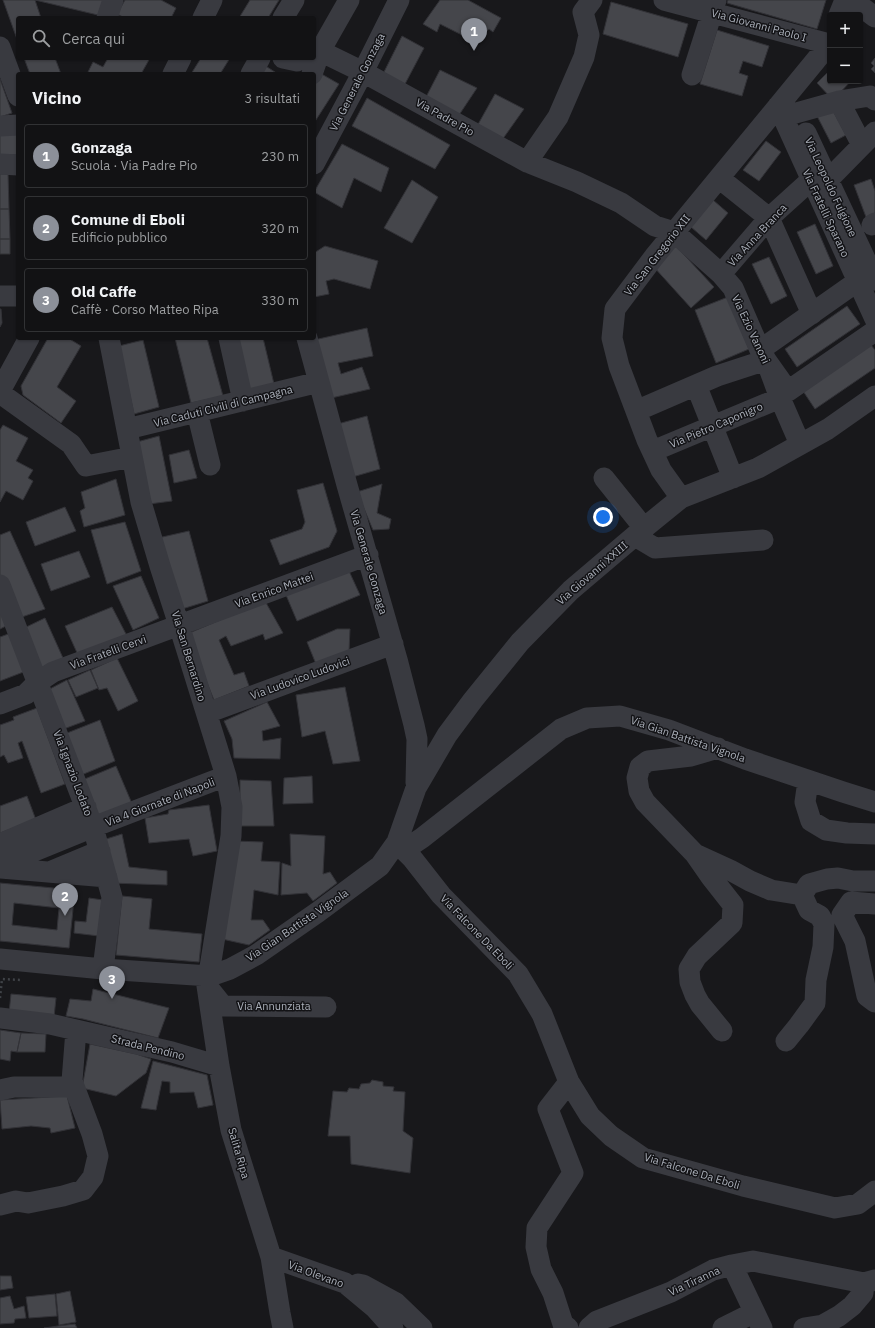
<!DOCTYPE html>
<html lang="it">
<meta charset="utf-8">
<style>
:root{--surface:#121214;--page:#1b1b1d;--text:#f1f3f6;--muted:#9c9ea0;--line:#313234;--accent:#8c9099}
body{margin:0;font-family:"IBM Plex Sans",sans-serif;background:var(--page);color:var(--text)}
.controls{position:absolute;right:12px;top:12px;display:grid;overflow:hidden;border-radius:4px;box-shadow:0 1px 3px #0004}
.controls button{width:36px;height:36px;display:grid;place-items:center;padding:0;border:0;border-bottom:1px solid var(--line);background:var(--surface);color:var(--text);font:20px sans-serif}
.you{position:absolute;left:603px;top:517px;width:14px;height:14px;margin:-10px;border:3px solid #fff;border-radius:50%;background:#1a73e8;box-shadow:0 0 0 6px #1a73e833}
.badge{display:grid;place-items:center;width:26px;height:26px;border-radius:50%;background:var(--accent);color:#fff;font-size:13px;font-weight:700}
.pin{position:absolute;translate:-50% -33px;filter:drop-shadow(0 1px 2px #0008)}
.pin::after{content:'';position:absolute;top:21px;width:14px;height:12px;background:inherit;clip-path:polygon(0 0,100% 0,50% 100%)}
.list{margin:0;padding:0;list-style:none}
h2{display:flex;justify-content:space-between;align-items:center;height:52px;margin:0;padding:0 16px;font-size:17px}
h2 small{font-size:13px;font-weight:400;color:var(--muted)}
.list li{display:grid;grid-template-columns:26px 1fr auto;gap:12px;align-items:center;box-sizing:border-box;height:64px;margin:0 8px 8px;padding:0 8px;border:1px solid var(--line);border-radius:4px}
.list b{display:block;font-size:15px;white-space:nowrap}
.list p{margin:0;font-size:13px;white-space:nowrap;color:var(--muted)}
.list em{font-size:13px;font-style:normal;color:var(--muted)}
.icon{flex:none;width:22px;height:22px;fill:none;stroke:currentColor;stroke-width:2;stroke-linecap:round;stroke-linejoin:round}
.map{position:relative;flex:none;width:875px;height:1328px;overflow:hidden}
.search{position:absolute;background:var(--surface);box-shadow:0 1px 3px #0004;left:16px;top:16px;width:300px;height:44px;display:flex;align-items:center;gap:10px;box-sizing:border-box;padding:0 14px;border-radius:4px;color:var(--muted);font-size:15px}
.panel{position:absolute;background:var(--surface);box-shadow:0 1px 3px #0004;left:16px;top:72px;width:300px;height:268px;border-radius:4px}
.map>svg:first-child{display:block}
.building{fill:#45464b;stroke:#323237;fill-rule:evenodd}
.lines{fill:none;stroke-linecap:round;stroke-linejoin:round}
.path{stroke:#3f4247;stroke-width:2.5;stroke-dasharray:2 3;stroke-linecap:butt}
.minor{stroke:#393a40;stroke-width:21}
.labels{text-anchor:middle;stroke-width:3;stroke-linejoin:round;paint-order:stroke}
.street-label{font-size:11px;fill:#abb0ba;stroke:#131316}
</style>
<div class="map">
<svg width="875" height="1328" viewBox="0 0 875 1328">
<rect width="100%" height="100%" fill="#18181b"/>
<path class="building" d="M3 0H35L41 18H18V42Z
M35 0H109L102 16Z
M125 0H161L176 8 171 18H125L117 14Z
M250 0H279L268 18H239Z
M440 0H468L501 18 493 32 489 29 485 33 474 30 470 39 440 24 437 32 423 24Z
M728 0H826L817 29 727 3Z
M611 2 688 24 678 57 603 34Z
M717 30 769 46 762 67 743 61 739 73 748 76 742 96 700 84Z
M402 36 424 48 405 84 383 74Z
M24 58H55L61 74H30Z
M108 58H150L141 74H87L93 62 103 67Z
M201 58H230L220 74H191Z
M875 58V73L871 69 874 66 871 63Z
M264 65 278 74H259Z
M440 70 477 88 459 115 425 99Z
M830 70V81H851L833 100 817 83Z
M318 72 339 84 314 123V79Z
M0 79 12 113 0 117Z
M495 94 524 109 502 140 476 128Z
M367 98 450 145 435 169 352 126Z
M831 107 846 135 831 143 816 114Z
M0 132H18V155H0Z
M766 141 781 152 759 181 743 170Z
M342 144 389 168 381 192 354 178 342 208 314 192Z
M0 174H8L9 209H0Z
M871 179 875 191V213L866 217 854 185Z
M412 180 438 197 412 243 384 228Z
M713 200 728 213 706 240 691 227Z
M0 209H9L10 239H0Z
M815 224 833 266 816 274 797 232Z
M0 239H10V254H0Z
M325 246 378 261 370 289 334 279 326 281 329 294 314 297V253Z
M676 246 714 287 691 308 653 266Z
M769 257 787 296 771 304 752 264Z
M728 297 749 349 716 363 695 310Z
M847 306 860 324 797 367 785 349Z
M0 309H1L2 323 0 327Z
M367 328 373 356 338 363 341 374 362 367 370 389 327 399 314 340Z
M48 338H68L81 346 57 387 76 401 61 423 23 395 21 386Z
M175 338H207L223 396 191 403Z
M234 338H263L274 384 247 390Z
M143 340 159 407 134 414 119 346Z
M871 345 875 350V368L815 409 803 391Z
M367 416 380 469 349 478 334 425Z
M3 425 28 438 16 461 33 470 28 478 33 481 23 500 6 491 0 502V430Z
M159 436 172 501 149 504 137 442Z
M189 450 197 478 174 483 169 455Z
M116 479 125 515 84 527 80 511 85 508 81 492Z
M323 483 337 531 329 547 280 565 270 540 302 529 305 522 297 490Z
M382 484 377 513 391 519 389 529 373 530 357 492Z
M65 507 76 531 35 546 26 522Z
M125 522 141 571 107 584 91 530Z
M10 531 45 609 16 619 0 578V535Z
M189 531 208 601 182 609 158 538Z
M79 551 90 577 51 591 41 564Z
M349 571 360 595 297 621 286 595Z
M141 576 159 618 133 630 113 586Z
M265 601 283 633 265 640 263 634 231 646 226 636 219 640 234 675 244 672 249 686 214 700 187 634Z
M112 607 127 636 78 655 65 626Z
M0 609 6 626 0 629Z
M45 618 63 658 36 670 20 630Z
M337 629H350L349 651 316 664 307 642Z
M11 633 26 671 0 681V637Z
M117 658 138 701 118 711 107 688 99 690 91 670Z
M90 670 98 688 76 697 68 680Z
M67 680 85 721 61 730 46 691Z
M345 687 360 761 333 764 325 731 302 737 296 695Z
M267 702 280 726 262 731 263 741 281 738 280 759 234 758 232 739 224 721Z
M37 708 65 784 41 793 22 741 18 743 23 758 8 763 4 755 0 757V725L14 720 13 717Z
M100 720 115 761 79 776 62 735Z
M116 766 133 806 97 821 80 781Z
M312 776 313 803 283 804 284 778Z
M240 780 271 781 274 826H240Z
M27 796 36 820 0 833V806Z
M209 805 217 851 193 856 189 839 149 843 145 818 168 814 169 810Z
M122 834 129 867 167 871V885L111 883 100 841Z
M290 834 325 836 323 874 330 872 337 883 313 901 307 893 281 895 282 863 291 866Z
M234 841 263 842 261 861 280 862 278 895 254 890 251 920H263L270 930 249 945 222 939Z
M0 883 75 890 69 948 0 941ZM14 903 59 908 57 930 12 925Z
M122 896 152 899 149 929 202 934 199 962 116 955Z
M89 898 103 900 99 936 74 933 75 921 86 922Z
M93 989 169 1008 158 1038 83 1019 66 1016 70 999 91 1001Z
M11 994 56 998 54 1017 9 1013Z
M0 1030 21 1033 17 1052 11 1051 10 1061 0 1059Z
M21 1033 46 1034 45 1052H17Z
M90 1044 136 1054 151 1059 146 1073 116 1096 82 1088Z
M153 1061 207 1075 213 1105 198 1108 194 1092 170 1093V1082L162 1081 156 1110 141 1108Z
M372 1080 383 1082V1086L394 1087 393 1091 405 1092 403 1131 413 1138 410 1173 351 1164 350 1136H328L333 1091 347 1092 349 1088 359 1089 361 1084 370 1083Z
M67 1096 75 1128 51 1133 50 1128 31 1126 2 1129 0 1100Z
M0 1276H11L13 1288 0 1290Z
M70 1291 76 1322 59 1325 56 1294Z
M55 1294 57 1316 29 1318 26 1297Z
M10 1296 14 1309 24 1306 26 1318 15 1319 14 1323 0 1324V1298Z
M75 1324 77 1328H44L58 1326Z"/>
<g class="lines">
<path class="path" d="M0 998 2 979 21 980"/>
<path class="minor" d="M664 0 829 44
M852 0 875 17
M839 15 845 0
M107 18 113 0
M203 18 212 0
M283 18 294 0
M0 47 18 96
M314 52 320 51 363 72 527 162 577 182 621 203 655 226 674 232 721 274 733 288 760 350 766 360 780 398 800 444
M283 58 297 61 302 58
M173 74 181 58
M251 74 260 58
M312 74 320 51 349 0
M692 75 716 0
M839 101 862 145
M778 106 875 319
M796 113 839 101 870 96 875 100
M0 126 18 125
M806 133 875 280
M527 162 558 117 584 57 589 35 583 12 592 0
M0 164 18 165
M314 164 363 72 399 0
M719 178 769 218 812 314
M828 180 875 132
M872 225 875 223
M721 274 769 218 811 180
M0 296H18
M109 338 141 502 160 566 179 625 226 776 232 807 231 836 207 986 219 1066 231 1130 271 1257 280 1313 283 1328
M229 338 243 401
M307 338 347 485 398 663 414 725 417 739 416 783
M760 350 858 281
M696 385 733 478
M0 391 29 338
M0 393 71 444 86 466 132 457
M636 411 717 376 766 360 788 391 875 331
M197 412 210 465
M127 429 319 382
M653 451 780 398
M604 478 644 528
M681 498 661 470 647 440 619 366 612 338 615 309 654 257 830 43
M635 536 655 548 763 540
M0 585 93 827 112 897 103 969
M0 704 26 694 38 682 53 672 368 555
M207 713 393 644
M718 748 691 756 648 761 640 767 637 778 639 791 645 802 695 854 730 870 750 881 771 890 802 895 809 884 827 879 838 878 853 881H875
M808 781 805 802 811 821 826 830 847 833 875 834
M397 842 404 850 412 858 441 895 518 974 542 1014 569 1082 590 1116 611 1136 643 1158 743 1186 835 1208 858 1204 875 1191
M0 844 86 807
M404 850 422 838 561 729 587 718 620 716 669 730 745 759 843 792 875 802
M695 854 711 877 733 905 732 923 697 956 689 969 690 982 695 995 700 1004 722 1031
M0 865 93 827 226 776
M0 868 107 877
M52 871 100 851
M875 904 851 902 842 915 855 941 867 996 875 1002
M0 959 103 969 210 976 230 969 256 955 318 912 380 866 397 842 416 788 447 735 473 700 520 642 571 590 644 528 681 498 758 468 828 429 875 396
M207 986 223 1006 326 1007
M0 1018 50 1024 172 1052 219 1066
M786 1041 799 1025 815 1003 816 980 823 947 824 924 820 916 809 910 802 895
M0 1090 14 1087H66L72 1081
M0 1205 16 1201 28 1203 63 1196 83 1190 93 1177 98 1156 92 1134 72 1081 76 1030
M271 1257 345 1283 375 1308 393 1328
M732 1265 762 1328
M358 1284 363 1285 396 1303 422 1328
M568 1328 563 1324 553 1293 541 1269 536 1247 537 1228 573 1173 548 1109 569 1082
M589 1328 597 1321 671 1292 713 1270 732 1265 753 1261 864 1283 875 1280
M723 1328 753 1313
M804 1328 823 1325 839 1316 852 1306 863 1293 864 1283"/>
</g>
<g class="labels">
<g class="street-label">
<text transform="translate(759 25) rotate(15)" y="4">Via Giovanni Paolo I</text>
<text transform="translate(357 82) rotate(-63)" y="4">Via Generale Gonzaga</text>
<text transform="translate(445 117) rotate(29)" y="4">Via Padre Pio</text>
<text transform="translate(831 187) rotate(65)" y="4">Via Leopoldo Fulgione</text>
<text transform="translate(826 213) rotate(65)" y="4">Via Fratelli Sparano</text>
<text transform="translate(757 235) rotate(-47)" y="4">Via Anna Branca</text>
<text transform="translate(657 255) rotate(-52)" y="4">Via San Gregorio XII</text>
<text transform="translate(751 329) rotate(65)" y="4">Via Ezio Vanoni</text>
<text transform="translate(223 406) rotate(-14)" y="4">Via Caduti Civili di Campagna</text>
<text transform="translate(716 425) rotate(-23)" y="4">Via Pietro Caponigro</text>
<text transform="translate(369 562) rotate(74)" y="4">Via Generale Gonzaga</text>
<text transform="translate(592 573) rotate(-41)" y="4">Via Giovanni XXIII</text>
<text transform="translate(274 590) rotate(-20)" y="4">Via Enrico Mattei</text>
<text transform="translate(108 652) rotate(-20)" y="4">Via Fratelli Cervi</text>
<text transform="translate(189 656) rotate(73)" y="4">Via San Bernardino</text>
<text transform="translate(300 678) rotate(-20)" y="4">Via Ludovico Ludovici</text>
<text transform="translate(688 739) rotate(19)" y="4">Via Gian Battista Vignola</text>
<text transform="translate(73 773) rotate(69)" y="4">Via Ignazio Lodato</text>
<text transform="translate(160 802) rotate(-21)" y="4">Via 4 Giornate di Napoli</text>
<text transform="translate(297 925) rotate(-34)" y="4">Via Gian Battista Vignola</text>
<text transform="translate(477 932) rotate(46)" y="4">Via Falcone Da Eboli</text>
<text x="274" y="1010">Via Annunziata</text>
<text transform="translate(148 1047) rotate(14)" y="4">Strada Pendino</text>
<text transform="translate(239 1153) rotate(74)" y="4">Salita Ripa</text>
<text transform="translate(692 1171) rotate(17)" y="4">Via Falcone Da Eboli</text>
<text transform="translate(316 1274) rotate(20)" y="4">Via Olevano</text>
<text transform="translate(694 1281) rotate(-25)" y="4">Via Tiranna</text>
</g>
</g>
</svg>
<div class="controls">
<button>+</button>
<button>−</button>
</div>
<div class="you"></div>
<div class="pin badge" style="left:474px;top:51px">1</div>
<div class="pin badge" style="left:65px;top:916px">2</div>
<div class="pin badge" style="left:112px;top:999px">3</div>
<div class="search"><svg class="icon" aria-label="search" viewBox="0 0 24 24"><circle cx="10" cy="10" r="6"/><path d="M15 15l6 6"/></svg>Cerca qui</div>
<section class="panel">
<h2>Vicino<small>3 risultati</small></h2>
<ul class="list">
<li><span class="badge">1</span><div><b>Gonzaga</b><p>Scuola · Via Padre Pio</p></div><em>230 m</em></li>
<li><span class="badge">2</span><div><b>Comune di Eboli</b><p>Edificio pubblico</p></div><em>320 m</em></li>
<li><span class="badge">3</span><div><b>Old Caffe</b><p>Caffè · Corso Matteo Ripa</p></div><em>330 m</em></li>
</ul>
</section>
</div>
